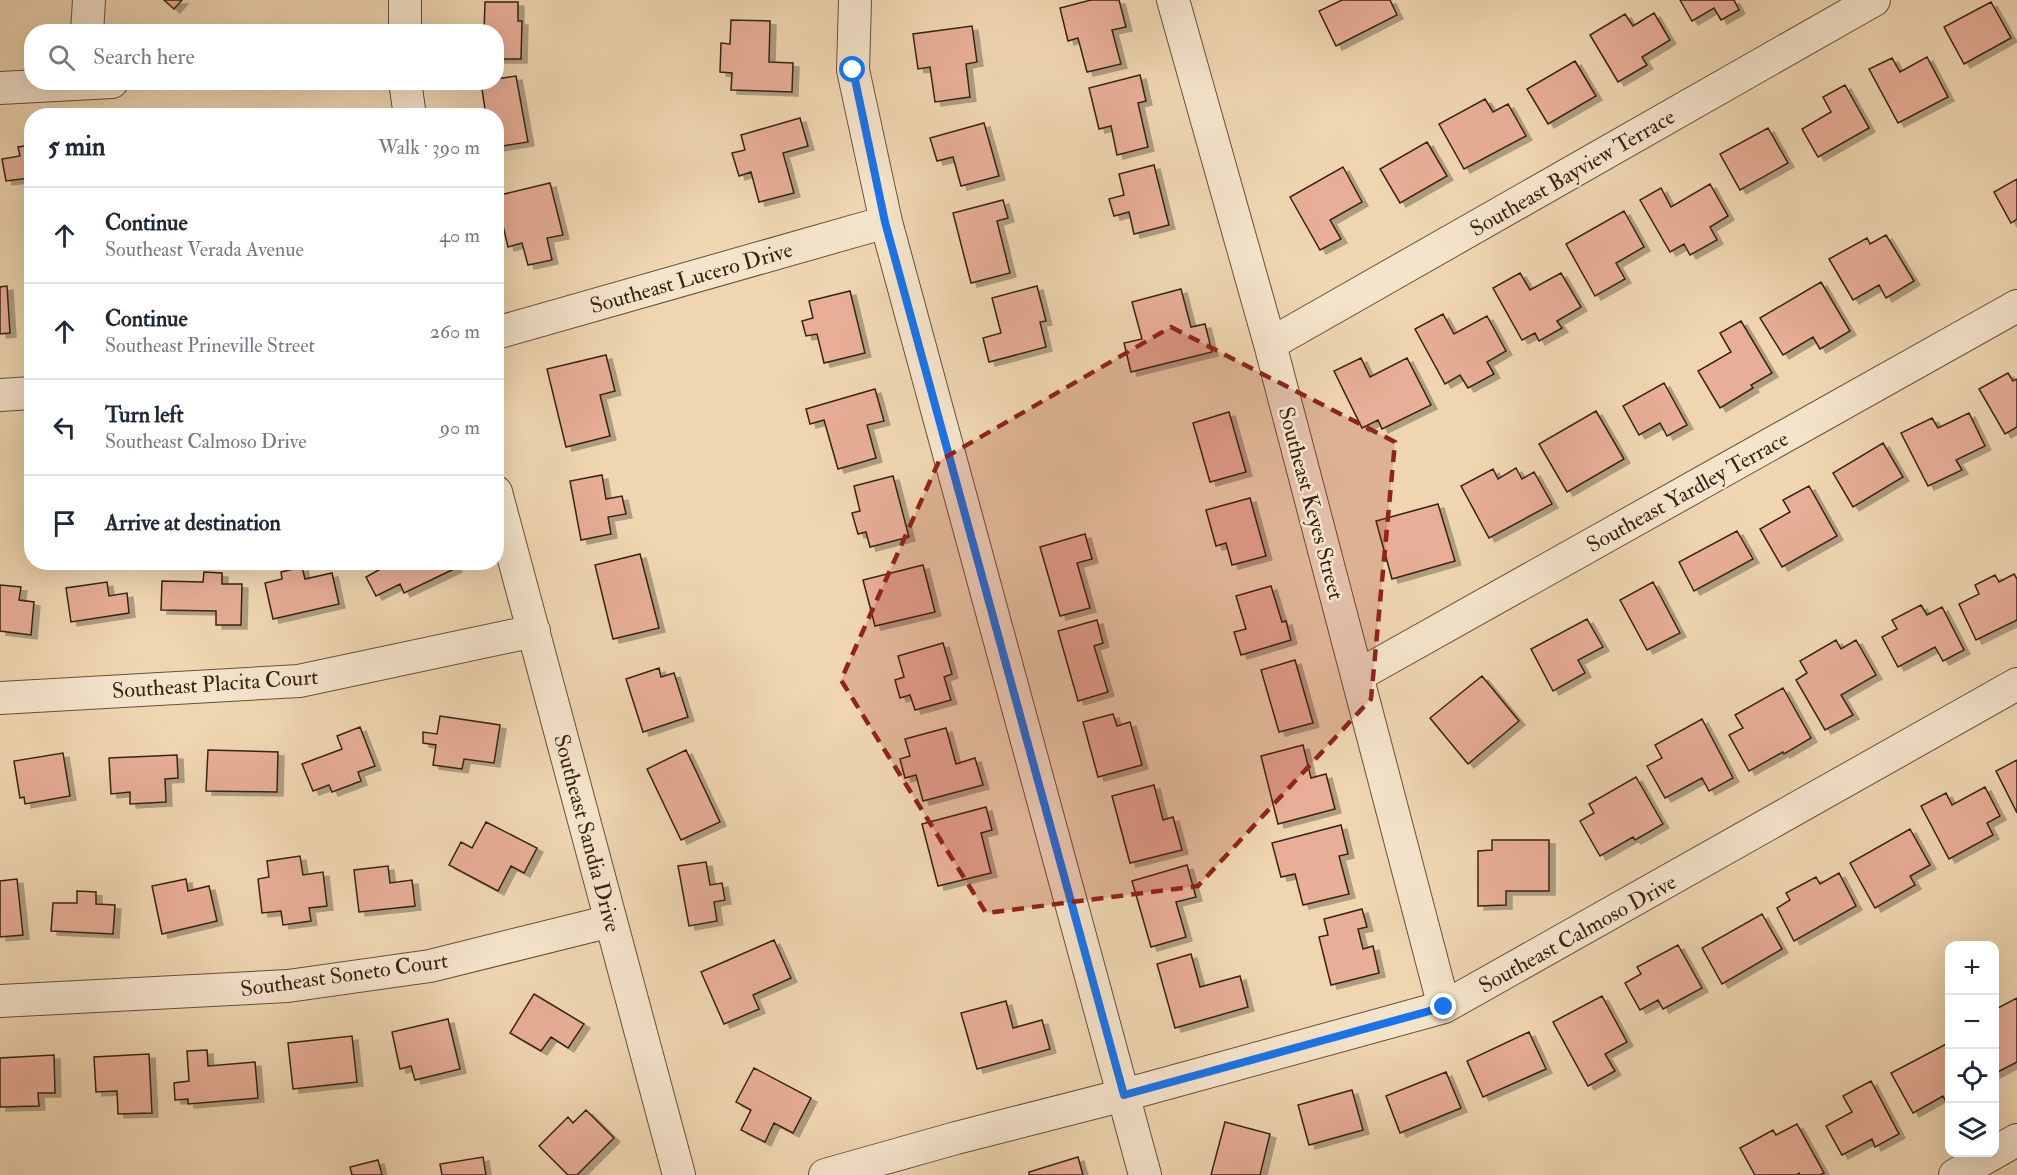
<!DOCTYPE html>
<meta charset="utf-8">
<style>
:root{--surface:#fff;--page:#f6f6f7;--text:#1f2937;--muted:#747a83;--line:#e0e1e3}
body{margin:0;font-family:"IM FELL Double Pica",serif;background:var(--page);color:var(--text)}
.controls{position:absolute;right:18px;bottom:18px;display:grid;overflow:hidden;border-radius:12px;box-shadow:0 6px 24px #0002}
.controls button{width:54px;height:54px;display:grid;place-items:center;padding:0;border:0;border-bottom:2px solid var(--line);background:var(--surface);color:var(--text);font:30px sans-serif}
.stop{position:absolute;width:18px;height:18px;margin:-14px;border:4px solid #1a73e8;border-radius:50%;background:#fff}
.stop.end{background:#1a73e8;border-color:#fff;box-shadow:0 2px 6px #0008}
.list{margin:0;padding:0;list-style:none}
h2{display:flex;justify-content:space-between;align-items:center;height:78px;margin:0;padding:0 24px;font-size:26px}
h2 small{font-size:20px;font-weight:400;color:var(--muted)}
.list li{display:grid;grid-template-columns:39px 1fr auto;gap:18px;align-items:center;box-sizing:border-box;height:96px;padding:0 24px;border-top:2px solid var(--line)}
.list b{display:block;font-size:22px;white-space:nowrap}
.list p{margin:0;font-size:20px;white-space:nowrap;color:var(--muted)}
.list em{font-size:20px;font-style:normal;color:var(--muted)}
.icon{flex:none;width:33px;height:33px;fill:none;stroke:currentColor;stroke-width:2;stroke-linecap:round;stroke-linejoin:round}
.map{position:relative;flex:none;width:2017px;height:1175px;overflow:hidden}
.search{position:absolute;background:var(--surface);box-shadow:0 6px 24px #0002;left:24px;top:24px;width:480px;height:66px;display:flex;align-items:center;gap:15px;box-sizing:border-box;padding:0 21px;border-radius:24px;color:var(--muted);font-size:22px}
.panel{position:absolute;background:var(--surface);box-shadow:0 6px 24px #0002;left:24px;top:108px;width:480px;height:462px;border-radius:24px}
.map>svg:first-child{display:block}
.building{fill:#e8ae97;stroke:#382313;stroke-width:1.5;filter:url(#shadow)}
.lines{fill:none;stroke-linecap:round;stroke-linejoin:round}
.minor-casing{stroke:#66503a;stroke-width:34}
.minor{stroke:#f5e4cc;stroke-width:32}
.route{stroke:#1a73e8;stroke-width:8}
.marked{fill:#8f2418;fill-opacity:0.2;stroke:#8f2418;stroke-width:4.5;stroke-dasharray:12 8;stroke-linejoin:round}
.labels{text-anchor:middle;stroke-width:5;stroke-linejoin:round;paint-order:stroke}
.street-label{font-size:22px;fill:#382313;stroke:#f5e4cc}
</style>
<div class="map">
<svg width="2017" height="1175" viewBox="0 0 2017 1175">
<defs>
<filter id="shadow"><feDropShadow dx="6" dy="4" stdDeviation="0" flood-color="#0004"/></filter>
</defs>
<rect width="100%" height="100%" fill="#efd6b1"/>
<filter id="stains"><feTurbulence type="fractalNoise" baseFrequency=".00333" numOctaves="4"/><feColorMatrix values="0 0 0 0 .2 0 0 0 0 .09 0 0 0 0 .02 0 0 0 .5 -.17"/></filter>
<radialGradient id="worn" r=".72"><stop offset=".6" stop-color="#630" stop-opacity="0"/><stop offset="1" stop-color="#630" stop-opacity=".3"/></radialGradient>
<path class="building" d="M164 0H182L174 9Z
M1091 0H1119L1126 27 1112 30 1121 64 1087 72 1078 38 1068 41 1060 8Z
M1342 0H1390L1397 15 1336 46 1319 11Z
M1680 0H1734L1739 10 1721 20 1714 8 1692 21Z
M485 2H518V21H522L521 59H496V32H484Z
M1991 2 2011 38 1964 64 1944 27Z
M1654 13 1670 40 1642 57 1647 65 1618 82 1590 35 1625 14 1633 26Z
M731 20 770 21 769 62 793 63 792 92 731 90 732 73 720 72 721 43 730 44Z
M972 26 977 62 966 64 970 97 935 102 930 67 918 69 913 34Z
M1927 57 1948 97 1898 123 1869 69 1892 58 1900 72Z
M1575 61 1596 96 1548 124 1527 89Z
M1140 75 1146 101 1138 103 1148 147 1117 155 1111 126 1099 129 1089 88Z
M516 76 528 142 496 147V116H486L481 82H496V79Z
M1845 85 1869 128 1818 157 1802 129 1831 112 1823 97Z
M1485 99 1493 112 1508 104 1526 136 1464 169 1439 124Z
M800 118 808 146 783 153 794 193 759 202 751 172 739 176 732 153 745 150 741 135Z
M984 123 999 176 961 186 953 157 937 161 930 138Z
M1768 128 1788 163 1740 190 1720 154Z
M1427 142 1447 176 1400 203 1380 169Z
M32 145V191L29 178 6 181 2 159 20 156 18 147Z
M1154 165 1169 225 1134 234 1129 212 1114 216 1109 199 1124 195 1119 174Z
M1343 167 1362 202 1330 220 1341 239 1320 250 1290 197Z
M2017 179V219L2011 223 1994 192Z
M550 183 563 235 547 238 552 260 528 265 522 243 508 247 496 196Z
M1710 184 1728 216 1710 227 1717 240 1690 255 1684 244 1670 252 1640 200 1661 188 1671 207Z
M1003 200 1008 218 997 221 1010 273 971 283 953 213Z
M1624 211 1644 247 1616 263 1625 279 1595 296 1566 244Z
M1886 235 1914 281 1886 298 1879 285 1853 300 1829 259 1867 238 1870 244Z
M1520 273 1530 290 1561 273 1581 307 1557 321 1562 328 1539 341 1535 333 1522 340 1493 288Z
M1821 282 1850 331 1820 349 1813 337 1783 355 1760 318Z
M7 286 10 333 0 334V287Z
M1037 286 1046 321 1040 322 1046 347 989 362 983 338 1001 333 992 298Z
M1181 289 1191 327 1205 324 1212 352 1131 372 1124 343 1142 339 1132 302Z
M850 291 865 353 824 363 817 334 806 336 802 321 813 318 809 301Z
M32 293V333H28L25 294Z
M1443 314 1454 334 1487 316 1506 351 1487 362 1494 374 1468 388 1460 375 1445 384 1415 329Z
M1741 321 1772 373 1751 385 1753 388 1720 408 1698 371 1731 352 1720 333Z
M606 355 615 391 600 395 610 436 566 447 547 369Z
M1361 358 1370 377 1407 358 1431 405 1382 429 1378 420 1362 428 1334 371Z
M2008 373 2013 381 2017 379V427L2005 434 1979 389Z
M1664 383 1687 425 1667 436 1660 423 1639 435 1623 406Z
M875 389 884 421 867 425 876 458 838 469 824 420 810 424 806 409Z
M1596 411 1624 459 1567 492 1539 444Z
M1229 412 1246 472 1210 482 1193 423Z
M1969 413 1985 446 1956 460 1962 470 1928 486 1901 433 1932 418 1938 428Z
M1883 443 1903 477 1853 507 1833 473Z
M1516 468 1522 479 1534 472 1552 504 1489 538 1461 486 1493 469 1498 479Z
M27 470H32V505H30Z
M602 475 606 499 622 496 626 514 608 517 611 534 581 540 570 481Z
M893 476 909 537 870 547 866 532 858 534 852 513 860 511 854 486Z
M1809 486 1837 536 1782 567 1760 529 1790 512 1783 500Z
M1250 498 1266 556 1232 565 1226 543 1216 546 1206 510Z
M1438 504 1455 561 1392 579 1376 521Z
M1737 531 1753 559 1694 591 1679 562Z
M1085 534 1092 559 1077 563 1090 608 1060 616 1040 547Z
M640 554 659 628 613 639 595 565Z
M454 562 456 568 404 593 400 584 376 596 366 577 393 562Z
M923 565 935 612 875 626 863 580Z
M302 567 305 579 332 573 339 604 273 619 265 583 282 579 281 572Z
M204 572 222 573V584H242L241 625H216V611L161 610 162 581 203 582Z
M2014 574 2017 579V620L1976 640 1959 604 1979 594 1975 585 1995 575 1999 582Z
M107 582 109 596 127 593 129 613 71 622 66 588Z
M1653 582 1680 633 1647 650 1620 600Z
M0 585 21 587 19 600 34 602 31 635 0 631Z
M1271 586 1282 622 1286 621 1291 640 1241 655 1234 632 1246 629 1236 596Z
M1921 605 1927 615 1942 607 1964 650 1943 661 1935 647 1898 667 1882 637 1897 629 1892 620Z
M1587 619 1603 647 1578 660 1585 673 1553 691 1531 649Z
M1097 620 1103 643 1094 646 1108 692 1078 701 1058 631Z
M1836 640 1841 649 1856 640 1876 675 1841 695 1853 715 1825 730 1796 680 1807 673 1800 661Z
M943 643 952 674 944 677 951 700 915 710 910 695 900 698 895 680 904 677 898 656Z
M1295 660 1313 723 1279 732 1261 670Z
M659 668 661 677 674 673 688 717 643 732 626 679Z
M1482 676 1519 721 1468 764 1430 718Z
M1783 688 1811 738 1784 754 1783 752 1749 771 1729 735 1743 728 1735 715Z
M1113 714 1117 726 1130 722 1142 765 1098 777 1083 722Z
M440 716 500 725 494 763 464 759 462 769 433 765 436 745 423 743V732L437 734Z
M1702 719 1733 778 1709 791 1702 778 1665 798 1647 766 1662 758 1655 745Z
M360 727 375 766 358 772 361 781 332 792 329 785 313 791 302 764 342 749 337 736Z
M946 728 956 764 975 758 983 785 923 801 916 775 905 778 900 759 910 756 905 739Z
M1303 745 1311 778 1326 774 1335 809 1278 824 1261 756Z
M208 750 278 752 277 792 206 791Z
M686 750 720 822 681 840 647 769Z
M63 753 70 796 25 804 24 797 20 798 14 761Z
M177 755 178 778 165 779 166 802 130 804V792L111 794 109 758Z
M2017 760V813L1996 771Z
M1636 777 1663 824 1635 840 1633 837 1600 856 1580 821 1594 813 1589 804Z
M1154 785 1163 820 1173 817 1182 850 1130 863 1112 796Z
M1985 787 2000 816 1987 823 1993 835 1949 859 1921 806 1946 793 1952 805Z
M986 807 992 830 981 833 991 873 938 886 922 824Z
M486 822 537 848 524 873 511 866 498 891 449 865 461 842 472 848Z
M1341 825 1348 854 1339 856 1349 894 1303 905 1295 874 1281 877 1272 843Z
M1910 829 1930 865 1910 876 1915 885 1875 908 1850 863Z
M1492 840H1549V891H1506V905L1478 906V851L1492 850Z
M300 856 303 875 323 872 327 906 309 908 311 921 283 925 281 911 262 913 258 879 269 877 267 861Z
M706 862 710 885 722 883 725 900 714 902 717 921 689 926 678 866Z
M1187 865 1196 897 1176 902 1186 937 1151 947 1132 881Z
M388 866 390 883 412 880 415 906 359 912 354 870Z
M1839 873 1856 906 1794 941 1777 908 1790 900 1786 893 1816 877 1820 884Z
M17 879 23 935 0 937V881Z
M186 879 188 891 209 886 217 921 162 934 152 886Z
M77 891 96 892V904L115 905 113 934 51 931 53 903H77Z
M1362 909 1367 927 1358 929 1363 949 1373 946 1379 973 1331 985 1319 937 1328 935 1324 919Z
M1762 914 1782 949 1722 984 1702 948Z
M774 940 791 978 753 995 759 1009 724 1024 701 972Z
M1678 945 1702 988 1663 1009 1658 1000 1640 1010 1625 983 1641 974 1637 967Z
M1191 954 1200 987 1240 976 1248 1007 1175 1028 1157 964Z
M534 994 584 1024 568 1048 551 1037 541 1051 510 1033Z
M1602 996 1627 1042 1605 1054 1615 1071 1588 1086 1553 1022Z
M2017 998V1062L1994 1074V1010Z
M1006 1001 1013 1028 1042 1020 1050 1049 977 1069 961 1013Z
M448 1019 460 1069 415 1080 411 1066 400 1069 392 1032Z
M1529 1032 1546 1069 1483 1097 1467 1061Z
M352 1036 357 1082 293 1089 288 1043Z
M1950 1042V1102L1947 1104 1943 1096 1913 1113 1891 1073Z
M207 1050 208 1066 255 1062 258 1098 188 1104V1099L175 1100 174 1083 189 1081 187 1051Z
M149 1054 152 1113 118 1114 117 1091 96 1092 94 1057Z
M54 1055 55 1093H38L39 1106 0 1107V1058Z
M754 1068 811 1098 793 1133 774 1123 765 1142 741 1130 751 1110 736 1102Z
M1446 1072 1461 1108 1400 1133 1386 1096Z
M1871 1081 1899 1134 1875 1147 1872 1139 1842 1155 1826 1126 1852 1112 1843 1096Z
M1352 1090 1363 1130 1309 1145 1298 1105Z
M586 1110 614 1138 577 1175H568L539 1146 568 1117 573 1123Z
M1225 1122 1270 1134 1260 1175H1211Z
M1797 1124 1824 1173 1820 1175H1800L1799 1173 1796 1175H1755L1740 1148 1773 1130 1776 1135Z
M483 1157 486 1175H442L440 1164Z
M1078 1157 1083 1175H1029V1172Z
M378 1160 382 1175H352L350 1167Z"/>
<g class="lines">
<g class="minor-casing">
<path id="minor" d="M855 0 853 70 886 222 1145 1175
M1173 0 1270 344 1444 1007
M87 32 89 0
M405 32V0
M405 82 410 116
M0 88 112 82
M496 333 886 222
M1270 344 1874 0
M0 395 32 393
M496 492 679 1175
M1357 676 2017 306
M0 698 299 681 534 631
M0 1001 288 986 430 966 611 921
M825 1175 956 1138 1124 1095 1444 1007 2017 684
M1955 1175 2017 1140"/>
</g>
<use href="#minor" class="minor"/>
</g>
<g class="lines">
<path class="route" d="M853 70 885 222 1124 1095 1444 1007"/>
</g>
<path class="marked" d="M1171 327 1395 442 1371 699 1198 886 986 913 841 680 939 461Z"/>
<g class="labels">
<g class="street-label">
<text transform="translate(1572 172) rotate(-30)" y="8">Southeast Bayview Terrace</text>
<text transform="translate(691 277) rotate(-16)" y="8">Southeast Lucero Drive</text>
<text transform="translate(1687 491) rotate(-29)" y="8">Southeast Yardley Terrace</text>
<text transform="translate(1312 503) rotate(75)" y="8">Southeast Keyes Street</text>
<text transform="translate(215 683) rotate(-4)" y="8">Southeast Placita Court</text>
<text transform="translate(588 833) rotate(75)" y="8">Southeast Sandia Drive</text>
<text transform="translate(1577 933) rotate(-29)" y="8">Southeast Calmoso Drive</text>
<text transform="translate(344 974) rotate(-8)" y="8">Southeast Soneto Court</text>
</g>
</g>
<rect width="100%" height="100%" filter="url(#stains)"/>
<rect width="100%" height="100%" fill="url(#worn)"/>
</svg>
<div class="controls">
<button>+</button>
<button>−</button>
<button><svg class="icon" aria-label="locate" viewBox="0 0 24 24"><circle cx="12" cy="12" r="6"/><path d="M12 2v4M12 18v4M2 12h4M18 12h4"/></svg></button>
<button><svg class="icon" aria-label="layers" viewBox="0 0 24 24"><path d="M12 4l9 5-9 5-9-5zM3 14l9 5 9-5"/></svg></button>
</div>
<div class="stop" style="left:853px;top:70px"></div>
<div class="stop end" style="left:1444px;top:1007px"></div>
<div class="search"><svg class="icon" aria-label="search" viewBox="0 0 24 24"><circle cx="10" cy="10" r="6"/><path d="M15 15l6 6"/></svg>Search here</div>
<section class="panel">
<h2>5 min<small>Walk · 390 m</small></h2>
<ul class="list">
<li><svg class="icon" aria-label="ahead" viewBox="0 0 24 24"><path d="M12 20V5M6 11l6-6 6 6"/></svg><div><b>Continue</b><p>Southeast Verada Avenue</p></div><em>40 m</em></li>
<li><svg class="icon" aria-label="ahead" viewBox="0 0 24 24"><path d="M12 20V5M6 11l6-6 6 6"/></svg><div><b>Continue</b><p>Southeast Prineville Street</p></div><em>260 m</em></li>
<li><svg class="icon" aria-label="left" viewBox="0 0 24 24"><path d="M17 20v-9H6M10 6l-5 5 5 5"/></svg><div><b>Turn left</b><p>Southeast Calmoso Drive</p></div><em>90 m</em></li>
<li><svg class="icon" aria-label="arrive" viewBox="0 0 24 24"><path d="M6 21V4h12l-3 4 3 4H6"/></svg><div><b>Arrive at destination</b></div></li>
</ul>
</section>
</div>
